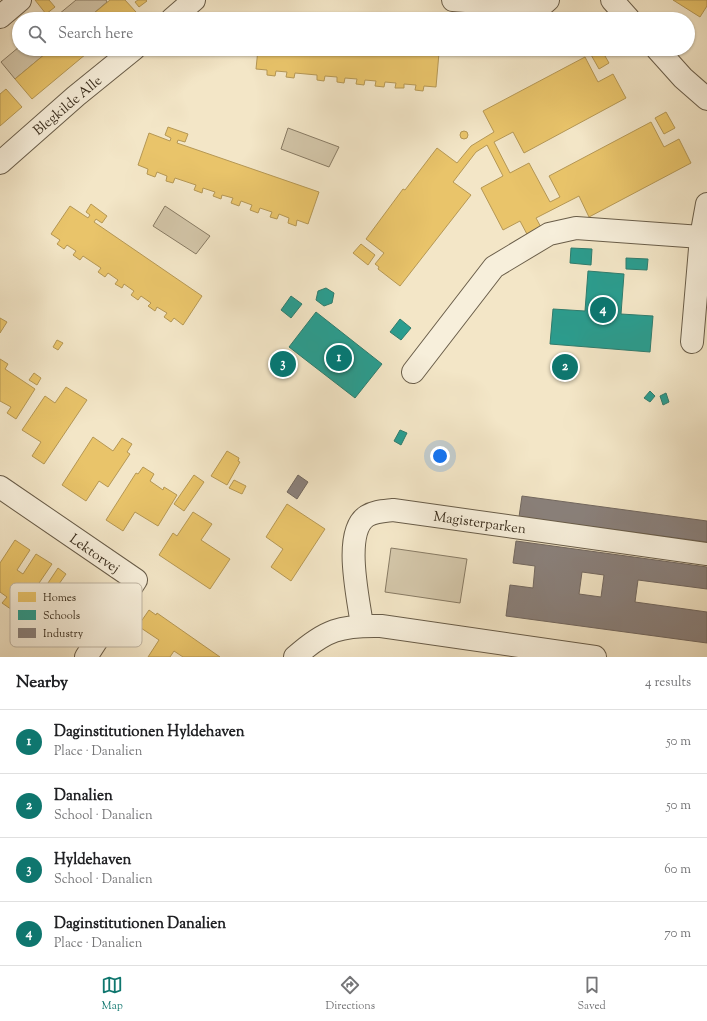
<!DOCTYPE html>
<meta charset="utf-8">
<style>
:root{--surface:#fff;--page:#f2f2f2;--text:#202124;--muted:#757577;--line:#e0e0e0;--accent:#0f766e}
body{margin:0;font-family:"Sorts Mill Goudy",serif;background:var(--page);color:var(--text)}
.you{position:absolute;left:440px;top:456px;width:14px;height:14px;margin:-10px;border:3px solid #fff;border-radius:50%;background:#1a73e8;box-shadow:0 0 0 6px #1a73e833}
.badge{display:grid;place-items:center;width:26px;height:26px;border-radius:50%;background:var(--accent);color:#fff;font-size:13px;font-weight:700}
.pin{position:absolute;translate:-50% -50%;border:2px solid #fff;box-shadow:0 1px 4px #0006}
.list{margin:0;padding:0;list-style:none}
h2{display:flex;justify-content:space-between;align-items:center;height:52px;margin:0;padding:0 16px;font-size:17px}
h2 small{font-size:13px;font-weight:400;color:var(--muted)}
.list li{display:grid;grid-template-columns:26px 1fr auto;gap:12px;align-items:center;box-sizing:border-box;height:64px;padding:0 16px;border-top:1px solid var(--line)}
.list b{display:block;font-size:15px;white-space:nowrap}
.list p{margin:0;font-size:13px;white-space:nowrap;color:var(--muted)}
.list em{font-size:13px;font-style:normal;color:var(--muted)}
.icon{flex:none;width:22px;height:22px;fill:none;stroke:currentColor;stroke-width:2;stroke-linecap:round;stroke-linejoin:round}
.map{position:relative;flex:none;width:707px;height:657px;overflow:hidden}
.search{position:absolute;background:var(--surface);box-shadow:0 1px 3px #0004;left:12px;right:12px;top:12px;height:44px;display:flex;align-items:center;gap:10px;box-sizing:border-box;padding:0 14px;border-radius:22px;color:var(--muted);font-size:15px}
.sheet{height:308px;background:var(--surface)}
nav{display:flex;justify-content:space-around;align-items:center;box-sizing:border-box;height:56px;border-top:1px solid var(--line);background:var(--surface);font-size:11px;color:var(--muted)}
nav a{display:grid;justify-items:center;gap:2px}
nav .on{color:var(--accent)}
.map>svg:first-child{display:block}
.green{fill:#d4c7aa;stroke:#887b64}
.homes{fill:#e9c46a;stroke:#b59754}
.schools{fill:#2a9d8f;stroke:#2f7c6d}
.industry{fill:#8a817c;stroke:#726860;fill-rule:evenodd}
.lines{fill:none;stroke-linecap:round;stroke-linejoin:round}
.street-casing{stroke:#695d49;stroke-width:24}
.street{stroke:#f7efdb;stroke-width:22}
.labels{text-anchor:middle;stroke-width:4;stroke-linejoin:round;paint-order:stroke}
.street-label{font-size:14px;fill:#3b2f1f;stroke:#f7efdb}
.key{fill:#f7efdb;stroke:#bfb5a3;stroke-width:1}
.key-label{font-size:11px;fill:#3b2f1f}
</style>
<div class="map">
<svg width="707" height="657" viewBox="0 0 707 657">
<rect width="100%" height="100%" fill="#f3e6c7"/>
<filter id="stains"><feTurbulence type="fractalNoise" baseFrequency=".005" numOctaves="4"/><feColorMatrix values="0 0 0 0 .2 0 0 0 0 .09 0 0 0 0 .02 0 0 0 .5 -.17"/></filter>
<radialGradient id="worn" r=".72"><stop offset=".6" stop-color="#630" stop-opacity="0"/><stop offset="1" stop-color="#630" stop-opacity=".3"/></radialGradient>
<path class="green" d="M76 0H106L107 2 87 19H53Z
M19 47V49H51L15 79 1 62Z
M288 128 339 147 329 167 281 149Z
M165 206 210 236 196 254 153 226Z
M391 548 467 559 460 603 385 592Z"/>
<path class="homes" d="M35 0H49L55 7 46 14Z
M110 0H125L136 12 127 19H87Z
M138 0H146L147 1 139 7 135 2Z
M673 0H707V6L700 17Z
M51 49H92L32 99 15 79Z
M258 49H402L439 53 436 87 424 86 423 91 415 90 416 85 404 84V88H395L396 83 385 82 384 87 375 86 376 81 365 80 364 85 356 84 357 79 345 78 344 83 337 82V77L325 76 324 81 317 80V75L295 73 294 78 286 77 287 72 276 71 275 76 267 75V70L256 69Z
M598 49H601L609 63 599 69 590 53Z
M585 57 598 82 613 74 626 98 524 153 513 132 494 142 510 173 529 163 550 202 560 197 549 176 651 122 664 147 679 139 691 163 589 217 579 196 536 218 542 229 528 236 520 221 503 230 481 188 503 176 487 145 476 152 453 182 471 195 400 286 378 269 379 267 375 264 384 253 366 239 403 189 405 190 437 148 457 163 471 146 494 132 483 111Z
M6 89 22 107 0 126V94Z
M666 112 675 128 664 134 655 118Z
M168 127 188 134 185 142 178 140 177 143 319 192 308 224 297 220 296 226 288 223 289 218 279 214 277 219 270 217 272 212 260 208 258 213 250 210 252 205 241 201 239 206 231 203 233 198 222 195 221 199 213 196 215 192 203 188 202 193 194 190 196 185 175 178 173 183 166 181 167 176 157 172 155 177 147 174 148 169 138 165 149 133 170 141 171 138 165 135Z
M460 135a4 4 0 1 1 8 0a4 4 0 1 1-8 0Z
M91 204 107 216 102 223 96 219 94 222 202 296 183 325 174 318 171 322 164 317 167 313 157 307 155 311 148 306 151 303 141 296 138 300 131 295 134 291 124 284 122 288 115 284 118 280 108 273 105 277 98 272 101 268 83 256 80 260 73 255 76 251 67 245 64 249 57 244 60 240 51 234 70 206 88 218 90 215 86 212Z
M361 244 375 255 368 265 353 253Z
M0 318 7 322 0 333Z
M57 340 63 343 58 350 53 347Z
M0 359 8 364 5 369 35 389 16 419 7 413 11 407 0 401Z
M34 373 41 378 37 385 29 380Z
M66 387 87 400 44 464 32 456 41 442 22 430 45 396 55 403Z
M93 437 113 451 122 438 132 444 127 452 130 454 108 487 99 481 86 501 62 485Z
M227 451 239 458 238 461 240 462 227 485 211 476Z
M143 467 154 474 150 481 163 490 164 487 177 495 158 526 135 512 123 531 106 520 136 473 138 474Z
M194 475 204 482 184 511 174 504Z
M234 480 246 486 242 494 229 488Z
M287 504 325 529 291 581 271 567 283 549 266 537Z
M193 512 212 524 201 540 230 559 210 589 159 555 173 533 177 536Z
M15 540 30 550 17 570 23 574 36 554 52 564 18 614 2 603 7 597 0 592V563Z
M58 568 66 574 59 584 86 602 65 633 66 634 62 640 61 639 60 640 40 627 50 612 40 606 47 595 42 592Z
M149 610 156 615 157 613 220 657H183L174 651 170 657H148L159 640 138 626Z"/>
<path class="schools" d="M571 248 592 249 591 265 570 263Z
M626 258 648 259 647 270 626 269Z
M588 271 624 274 621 314 653 316 650 352 550 344 553 309 585 311Z
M326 288 334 293 332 303 324 306 316 300 318 291Z
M291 296 302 304 291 318 281 310Z
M316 312 382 364 355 398 289 347Z
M400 319 411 328 401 340 390 332Z
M650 391 655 396 650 402 644 398Z
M666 393 669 402 663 405 660 396Z
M400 430 407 433 401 445 394 441Z"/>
<path class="industry" d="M298 475 308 482 297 499 287 492Z
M522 496 707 521V542L519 517Z
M516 541 707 567V589L638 580 635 602 707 612V643L506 616 510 585 533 588 535 566 513 563ZM582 572 604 575 601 597 579 594Z"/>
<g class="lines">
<g class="street-casing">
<path id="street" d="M453 0 540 7 548 0
M612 0 629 19
M0 17 20 0
M172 19 194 0
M657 49 683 78 707 99
M0 163 76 96 134 49
M692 342 701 237 707 204
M413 372 494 267 549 234 576 228 701 237
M0 487 136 580 86 657
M362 626C359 600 342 532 367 516 375 511 384 511 393 510L707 554
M295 657C325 630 341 625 381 626L595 657"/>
</g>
<use href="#street" class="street"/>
</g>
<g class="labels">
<g class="street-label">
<text transform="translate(67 105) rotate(-40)" y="5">Blegkilde Alle</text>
<text transform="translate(480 522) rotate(8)" y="5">Magisterparken</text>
<text transform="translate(95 553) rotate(35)" y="5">Lektorvej</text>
</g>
</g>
<rect x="10" y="583" width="132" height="64" rx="6" class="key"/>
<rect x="18" y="592" width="18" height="10" fill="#e9c46a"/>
<rect x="18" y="610" width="18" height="10" fill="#2a9d8f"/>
<rect x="18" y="628" width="18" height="10" fill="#8a817c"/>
<g class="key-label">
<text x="43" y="601">Homes</text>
<text x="43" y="619">Schools</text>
<text x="43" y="637">Industry</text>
</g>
<rect width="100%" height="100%" filter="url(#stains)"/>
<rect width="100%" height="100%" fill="url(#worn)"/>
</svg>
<div class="you"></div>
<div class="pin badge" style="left:339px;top:358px">1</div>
<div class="pin badge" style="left:565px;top:367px">2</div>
<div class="pin badge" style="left:283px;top:364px">3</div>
<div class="pin badge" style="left:603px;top:310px">4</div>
<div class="search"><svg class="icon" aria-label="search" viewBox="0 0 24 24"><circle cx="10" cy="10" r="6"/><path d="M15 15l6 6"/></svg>Search here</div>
</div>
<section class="sheet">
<h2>Nearby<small>4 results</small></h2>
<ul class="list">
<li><span class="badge">1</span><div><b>Daginstitutionen Hyldehaven</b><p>Place · Danalien</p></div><em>50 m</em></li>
<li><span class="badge">2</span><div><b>Danalien</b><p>School · Danalien</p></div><em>50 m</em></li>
<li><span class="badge">3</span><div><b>Hyldehaven</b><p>School · Danalien</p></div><em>60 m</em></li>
<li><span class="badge">4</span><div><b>Daginstitutionen Danalien</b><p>Place · Danalien</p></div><em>70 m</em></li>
</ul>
</section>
<nav>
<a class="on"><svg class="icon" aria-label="map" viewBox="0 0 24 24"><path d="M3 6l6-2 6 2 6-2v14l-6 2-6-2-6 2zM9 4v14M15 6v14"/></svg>Map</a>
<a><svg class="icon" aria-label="directions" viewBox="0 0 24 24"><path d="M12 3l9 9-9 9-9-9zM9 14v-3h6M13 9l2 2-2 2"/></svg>Directions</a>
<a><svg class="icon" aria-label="saved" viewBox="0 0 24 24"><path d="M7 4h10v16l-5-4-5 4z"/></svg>Saved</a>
</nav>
